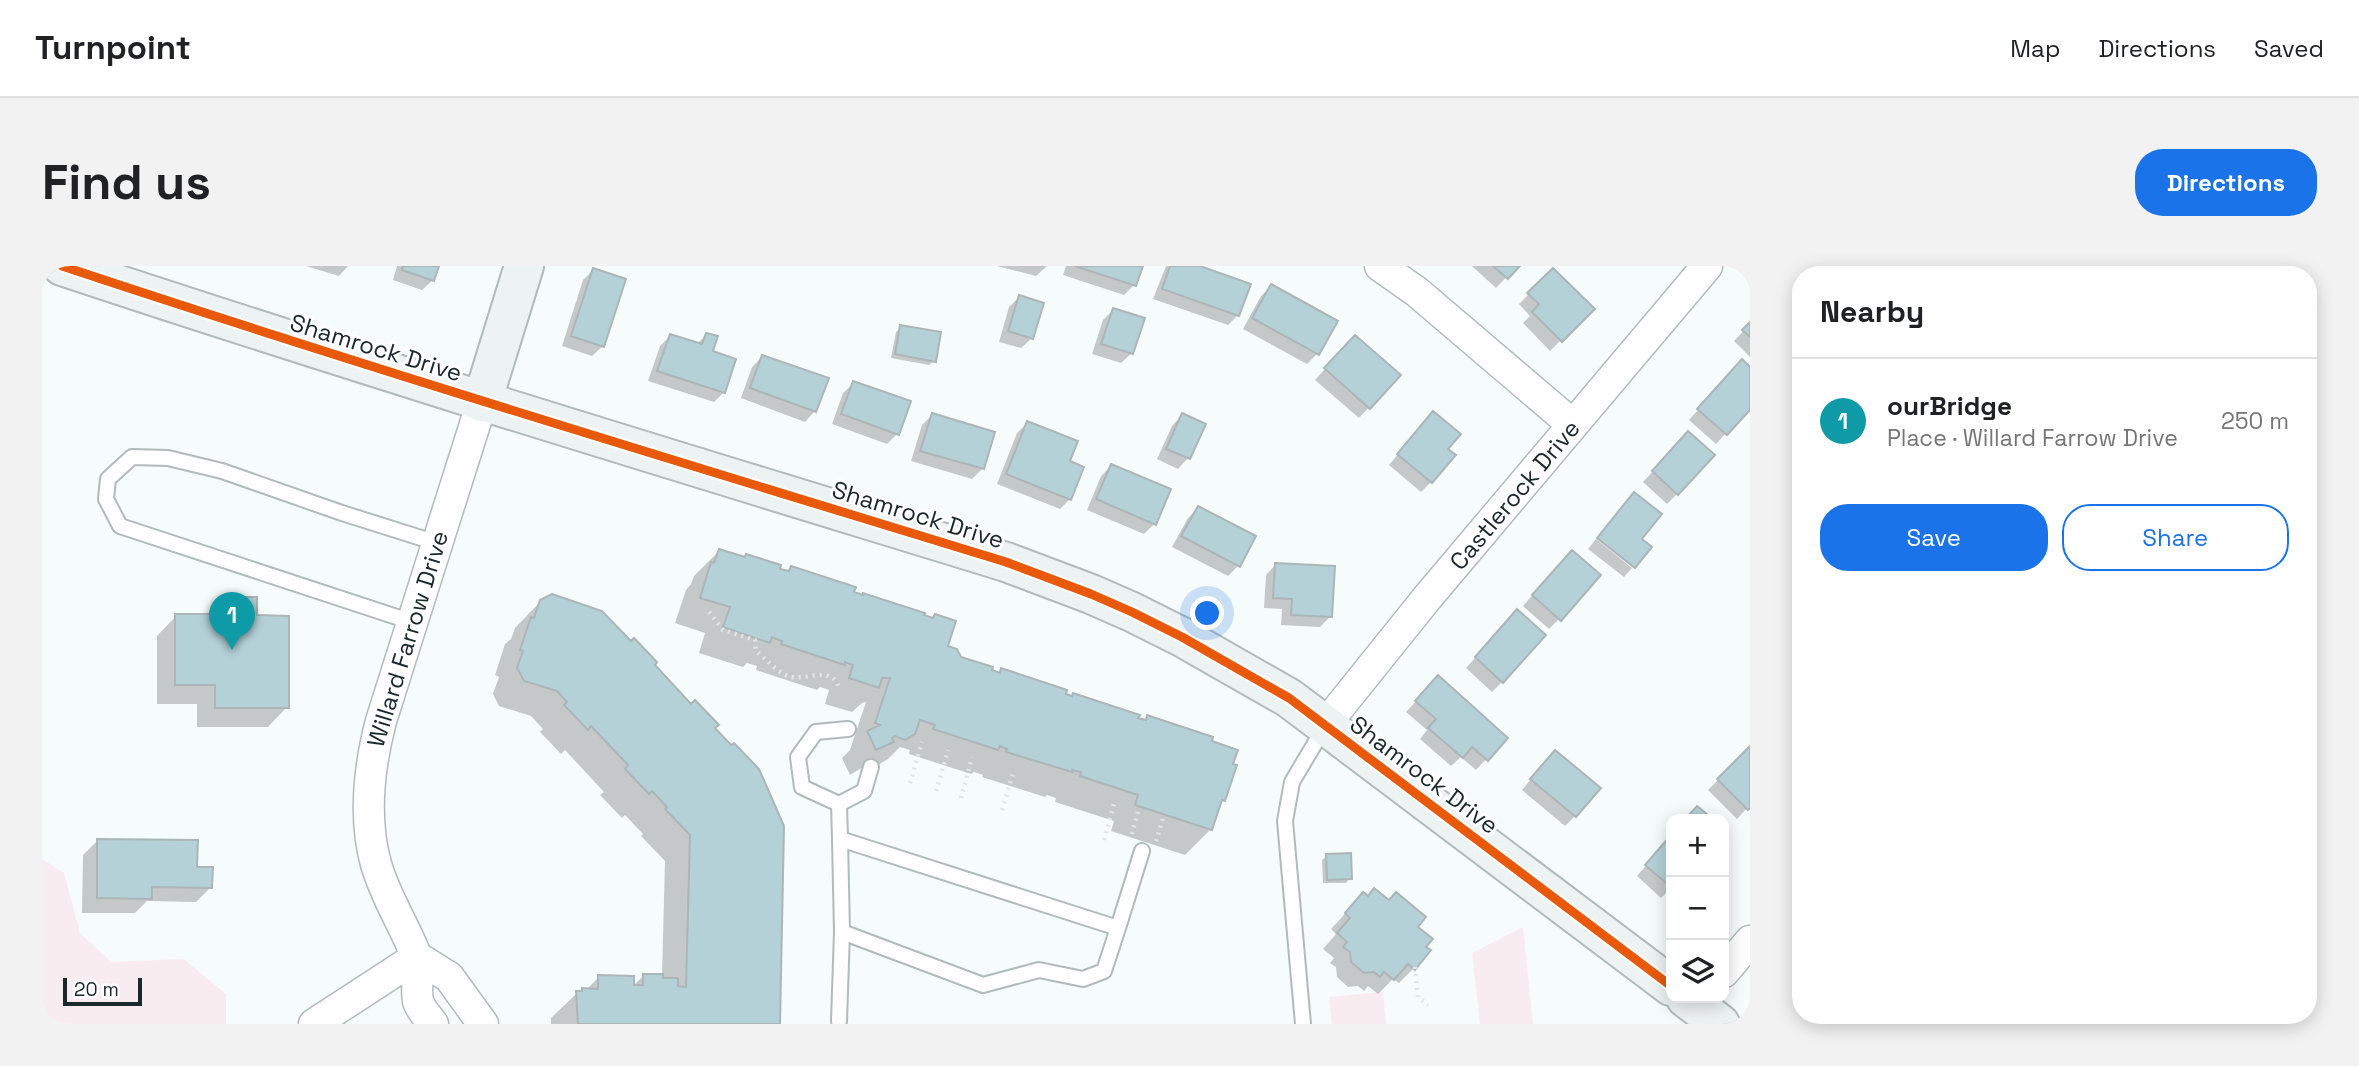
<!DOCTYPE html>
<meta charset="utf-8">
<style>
:root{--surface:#fff;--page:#f2f2f2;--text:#202124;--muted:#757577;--line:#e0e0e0;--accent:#1a73e8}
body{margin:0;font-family:"Space Grotesk",sans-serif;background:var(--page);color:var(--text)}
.controls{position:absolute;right:21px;bottom:21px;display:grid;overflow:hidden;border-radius:14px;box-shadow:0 4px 18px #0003}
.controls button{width:63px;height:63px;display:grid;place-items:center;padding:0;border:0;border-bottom:2px solid var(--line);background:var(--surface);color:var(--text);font:35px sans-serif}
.scale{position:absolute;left:21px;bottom:18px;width:79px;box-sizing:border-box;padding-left:7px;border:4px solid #18282c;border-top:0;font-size:19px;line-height:24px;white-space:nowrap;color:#18282c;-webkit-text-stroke:5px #fff;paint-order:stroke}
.you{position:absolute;left:1166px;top:348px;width:24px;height:24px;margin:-18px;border:5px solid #fff;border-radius:50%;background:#1a73e8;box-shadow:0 0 0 10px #1a73e833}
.badge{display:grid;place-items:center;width:46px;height:46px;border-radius:50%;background:var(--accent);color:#fff;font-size:23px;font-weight:700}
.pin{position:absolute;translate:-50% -58px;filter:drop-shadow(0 2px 4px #0008)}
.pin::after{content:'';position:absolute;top:37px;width:24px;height:21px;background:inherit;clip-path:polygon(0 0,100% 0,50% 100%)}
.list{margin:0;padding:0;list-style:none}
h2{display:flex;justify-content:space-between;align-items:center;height:91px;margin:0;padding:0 28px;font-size:30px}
h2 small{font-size:23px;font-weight:400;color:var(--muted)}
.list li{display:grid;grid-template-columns:46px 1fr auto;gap:21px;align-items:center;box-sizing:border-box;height:126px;padding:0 28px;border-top:2px solid var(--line)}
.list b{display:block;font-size:26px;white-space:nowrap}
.list p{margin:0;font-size:23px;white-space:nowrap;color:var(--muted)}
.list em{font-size:23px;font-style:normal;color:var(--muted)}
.actions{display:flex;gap:14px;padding:21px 28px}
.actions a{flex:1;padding:16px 0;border:2px solid var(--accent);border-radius:28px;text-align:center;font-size:24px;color:var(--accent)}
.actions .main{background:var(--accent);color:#fff}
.icon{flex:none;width:38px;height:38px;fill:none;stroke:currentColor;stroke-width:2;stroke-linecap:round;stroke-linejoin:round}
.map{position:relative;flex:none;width:1708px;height:758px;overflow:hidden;border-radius:28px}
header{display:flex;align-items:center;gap:42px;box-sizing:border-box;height:98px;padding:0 35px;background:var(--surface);border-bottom:2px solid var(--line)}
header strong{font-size:33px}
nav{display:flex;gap:38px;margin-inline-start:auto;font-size:24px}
.intro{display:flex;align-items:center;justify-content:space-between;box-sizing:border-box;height:168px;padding:0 42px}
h1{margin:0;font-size:49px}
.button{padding:18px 32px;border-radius:28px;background:var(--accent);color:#fff;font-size:24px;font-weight:700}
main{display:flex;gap:42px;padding:0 42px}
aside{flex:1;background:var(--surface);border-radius:28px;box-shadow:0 4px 18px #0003}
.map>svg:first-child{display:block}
.green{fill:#f9ecf0}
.shadow{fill:#0003}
.building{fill:#b3d1d7;stroke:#acb5b7;stroke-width:2}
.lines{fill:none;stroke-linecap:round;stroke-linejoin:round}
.lane-casing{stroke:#b1bbbc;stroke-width:18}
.street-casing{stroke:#b1bbbc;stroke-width:33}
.secondary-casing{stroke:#b1bbbc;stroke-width:42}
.path{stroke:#e2e5e5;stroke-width:4.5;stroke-dasharray:2 5;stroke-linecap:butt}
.lane{stroke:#fefefe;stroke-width:14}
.street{stroke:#fefefe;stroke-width:30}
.secondary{stroke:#edf2f2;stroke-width:38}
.cycleway-casing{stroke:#fff;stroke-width:13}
.cycleway{stroke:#e8590c;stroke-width:9}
.labels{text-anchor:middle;stroke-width:6;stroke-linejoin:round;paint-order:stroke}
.street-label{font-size:24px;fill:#18282c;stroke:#fff}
</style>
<header>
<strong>Turnpoint</strong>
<nav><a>Map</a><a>Directions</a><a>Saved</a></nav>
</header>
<div class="intro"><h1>Find us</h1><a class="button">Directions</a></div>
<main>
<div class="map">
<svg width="1708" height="758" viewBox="0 0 1708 758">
<rect width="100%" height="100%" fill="#f6fbfb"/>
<path class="green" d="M0 593 22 607 38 667 69 696 142 693 184 728V758H0Z
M1481 661 1491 758H1438L1430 687Z
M1341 726 1344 758H1290L1287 731Z"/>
<path class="shadow" d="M264 0H306L297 10Z
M355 0H395L391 14 380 24 351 14Z
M955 0H1005L994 10Z
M1024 0H1099L1092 19 1082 29 1021 9Z
M1124 0H1153L1196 49 1186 59 1111 33Z
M1430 0H1475L1454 22Z
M551 4 561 80 550 90 520 80 541 14Z
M1511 4 1550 43 1508 85 1481 57 1488 50 1477 38Z
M1229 20 1294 56 1275 88 1265 98 1201 63 1219 30Z
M977 31 990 72 979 82 957 76 967 41Z
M1071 44 1090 87 1079 97 1050 88 1061 54Z
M1708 58V91L1692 75Z
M859 61 892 95 887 99 849 92 854 66Z
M664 69 682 126 672 136 606 115 618 80 628 70 655 78Z
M1303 81 1356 110 1317 152 1273 114Z
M720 91 773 145 763 156 699 132 710 101Z
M1708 103V141L1674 178 1647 154 1690 106Z
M812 117 855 168 845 178 790 158 801 127Z
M890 149 951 167 940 203 930 213 869 195 880 159Z
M1140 149 1162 159 1146 192 1136 203 1115 193 1130 160Z
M985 157 1025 196 1028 233 1018 243 955 218 975 167Z
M1382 157 1389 216 1379 226 1347 199Z
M1636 178 1635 228 1625 238 1601 216Z
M1069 200 1112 258 1102 268 1045 244 1059 210Z
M1156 242 1212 271 1196 300 1186 310 1130 281 1146 252Z
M1554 273 1590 302 1582 311 1546 283Z
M677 285 745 306 749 302 810 327 904 381 918 392 948 405 956 408 959 404 1022 429 1102 455 1106 451 1182 534 1177 539 1169 563 1143 589 1069 565 1072 555 1013 536 1014 532 1005 529 1003 531 940 511 941 509 932 506 929 508 867 488 868 484 858 481 846 493 836 499 829 496 808 509 800 492 808 484 824 436 820 437 810 446 783 438 787 424 778 421 775 424 714 404 715 400 705 397 701 401 657 387 663 367 633 357 644 324 649 318 652 310Z
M1520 296 1517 353 1507 363 1481 340Z
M1234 298 1288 351 1278 361 1239 359 1240 343 1222 342 1224 309Z
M198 333 213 351 245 441 226 461H155V438H115V370L134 350H181Z
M499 335 610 399 671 463 737 758H509V752L535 727 544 724 557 711 590 721 602 709 620 710 623 595 599 570 601 568 583 549 580 552 558 529 562 526 523 484 519 488 498 466 501 463 489 450 457 440 451 428 457 411 453 409 463 378 469 373 473 362Z
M1465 356 1460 416 1450 426 1424 402Z
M1386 422 1464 472 1434 504 1419 491 1409 500 1378 473 1385 464 1364 446Z
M1708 482V539L1695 553 1666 524Z
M1503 496 1533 550 1523 560 1480 524Z
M1629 570V622L1619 632 1595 610Z
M56 574 154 603 169 621 154 636 105 635 93 647H40L41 589Z
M1285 590 1308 612 1304 617H1281L1280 594Z
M1321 628 1372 702 1357 717 1351 713 1336 728 1326 720 1322 725 1316 720 1306 721 1295 711 1294 701 1288 697 1292 692 1281 683 1294 668 1289 663Z"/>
<path class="building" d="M361 0H397L392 15 360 4Z
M1033 0H1101L1094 20Z
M1128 0H1158L1209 18 1197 50 1120 23Z
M1451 0H1478L1466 13Z
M551 2 584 13 562 81 529 70Z
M1511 2 1553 43 1520 76 1490 46 1497 38 1485 27Z
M1229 18 1296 55 1277 89 1210 52Z
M977 29 1002 37 991 73 966 65Z
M1071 42 1103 52 1091 88 1059 78Z
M1708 56V71L1700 64Z
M858 59 899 66 894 96 853 88Z
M664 67 676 70 671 85 694 93 683 127 615 105 628 68 660 78Z
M1313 69 1359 109 1328 143 1282 102Z
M720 89 787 112 774 146 708 122Z
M1700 93 1708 101V144L1685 169 1655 143Z
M811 115 869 135 857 169 799 148Z
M1391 145 1419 168 1406 183 1414 189 1390 217 1355 188Z
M890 147 953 166 942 203 878 185Z
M1140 147 1164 158 1148 193 1124 183Z
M985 155 1036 175 1028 195 1042 201 1029 234 964 208Z
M1646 165 1673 189 1636 229 1610 205Z
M1069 198 1129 223 1114 259 1054 233Z
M1592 226 1620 248 1600 273 1610 281 1593 302 1555 272Z
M1156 240 1214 270 1198 301 1139 270Z
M677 283 703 291 704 288 739 299 738 303 747 305 749 300 814 321 812 326 821 329V327L883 347 882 349 891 352 893 348 914 355 906 380 915 383 919 391 951 401 950 404 958 407 959 402 1025 424 1024 428 1030 430 1031 427 1098 449 1096 452 1104 454 1105 449 1171 471 1170 475 1196 484 1191 498 1195 499 1183 535 1180 534 1170 564 1093 539 1096 529 1038 510 1039 506 1030 504V506L964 486 965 483 958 480 956 484 891 463 893 459 878 454 873 468 863 474 853 470 850 472 852 476 834 484 825 465 838 459 833 457 848 412H840L837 422 807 412 811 399 803 396V399L739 378 740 375 730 371 728 377 681 361 688 341 658 332 669 296 672 297Z
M1530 284 1559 309 1519 355 1490 329Z
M1233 297 1293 300 1290 351 1249 349 1250 333 1231 332Z
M510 328 560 345 589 375 592 372 615 396 613 399 649 438 653 434 677 459 673 462 689 479 692 477 717 503 742 560 738 758H536L534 725H540V722L556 723V709L592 710V719H601V708H621V712H636V720L644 721 648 569 623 543 625 541 610 525 607 528 583 503 586 499 549 460 546 464 522 439 525 436 515 425 482 415 475 402 481 385 478 384 489 351 492 352 498 334Z
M198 331H215V349L247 350V442H173V419H133V348H198Z
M1475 343 1504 369 1461 417 1433 391Z
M1396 409 1466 472 1446 495 1430 481 1421 492 1386 462 1394 453 1373 435Z
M1708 480V542L1706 544 1675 513Z
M1513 484 1559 522 1534 551 1488 513Z
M1655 540 1671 553H1643Z
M1629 569V621L1603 599Z
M55 573 156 574 155 601H171L170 622 110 621V633L55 632Z
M1309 587 1310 613 1285 614 1284 588Z
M1332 622 1347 634 1354 626 1384 651 1376 661 1391 673 1384 681 1389 684 1373 704 1366 698 1352 714 1342 706 1338 711 1332 706 1322 707 1309 696 1308 686 1301 681 1305 676 1295 667 1308 652 1303 647 1321 626 1326 630Z"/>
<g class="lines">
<g class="lane-casing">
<path id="lane" d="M370 356 78 260 64 233 66 213 90 191 126 192 180 205 300 247 395 277
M806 463 774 466 756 491 760 521 797 538 822 525 829 501
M798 573 800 666
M1076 662 1100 585
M797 755 800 666 941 719 997 704 1041 713 1062 705 1076 662 798 573 797 538
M1261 758 1243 555 1250 516 1282 462"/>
</g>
<g class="street-casing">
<path id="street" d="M1338 0 1375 26 1531 159
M1283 459 1385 332 1665 0
M375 691 407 711 441 758
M1682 706 1708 675
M272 758 375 691
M391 758C386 751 378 743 376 735 373 720 379 702 373 687 361 657 343 630 334 598 321 551 327 501 339 455L440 136"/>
</g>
<g class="secondary-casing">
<path id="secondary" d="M20 0C333 104 648 199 964 296L1049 328 1090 346 1140 371 1247 432 1629 720
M440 136 482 0
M1644 732 1678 758"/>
</g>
<path class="path" d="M667 346 681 364 713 374 714 385C724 393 735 406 746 410 763 416 790 398 797 422
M868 517 880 476
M894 525 906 484
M919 532 930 491
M960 544 972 504
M1090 568 1097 542
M1062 574 1073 534
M1114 575 1122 549
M1373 701 1376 731 1386 739"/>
<use href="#lane" class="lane"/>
<use href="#street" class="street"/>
<use href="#secondary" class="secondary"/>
<g class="cycleway-casing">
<path id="cycleway" d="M20 0C333 104 648 199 964 296L1049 328 1090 346 1140 371 1247 432 1629 720"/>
</g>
<use href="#cycleway" class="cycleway"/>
</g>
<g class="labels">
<g class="street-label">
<text transform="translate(334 82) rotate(17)" y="8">Shamrock Drive</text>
<text transform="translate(1473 229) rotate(-50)" y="8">Castlerock Drive</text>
<text transform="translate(876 249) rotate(17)" y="8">Shamrock Drive</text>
<text transform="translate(366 373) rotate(-73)" y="8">Willard Farrow Drive</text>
<text transform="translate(1382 509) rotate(37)" y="8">Shamrock Drive</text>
</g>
</g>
</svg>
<div class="controls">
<button>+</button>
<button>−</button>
<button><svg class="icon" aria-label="layers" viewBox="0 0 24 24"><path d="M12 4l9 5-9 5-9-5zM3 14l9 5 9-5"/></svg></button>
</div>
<div class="scale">20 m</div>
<div class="you"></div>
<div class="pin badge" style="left:190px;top:384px;background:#0f9aa8">1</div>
</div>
<aside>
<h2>Nearby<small></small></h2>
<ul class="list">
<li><span class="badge" style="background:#0f9aa8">1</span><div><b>ourBridge</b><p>Place · Willard Farrow Drive</p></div><em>250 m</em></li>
</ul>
<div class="actions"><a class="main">Save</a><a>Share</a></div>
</aside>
</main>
